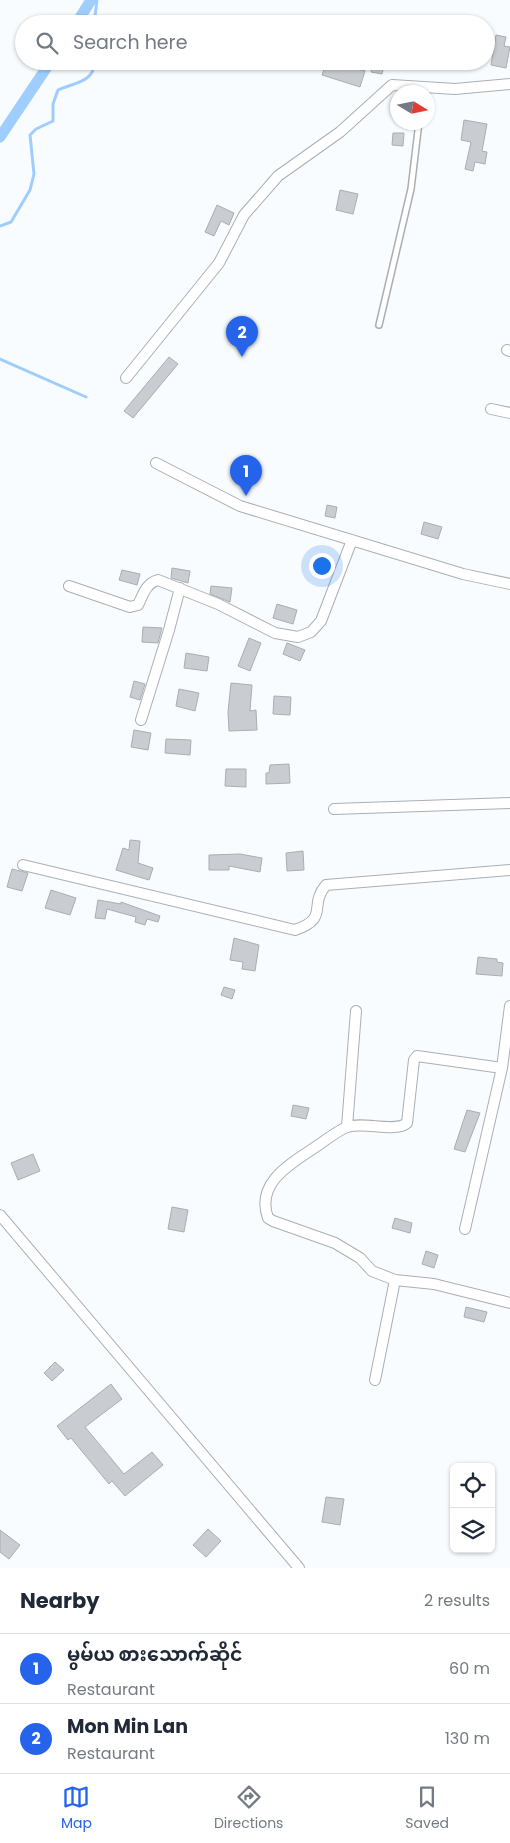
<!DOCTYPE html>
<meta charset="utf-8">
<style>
:root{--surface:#fff;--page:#f2f2f3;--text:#1f2937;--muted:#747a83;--line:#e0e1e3;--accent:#2563eb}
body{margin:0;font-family:Poppins,"Noto Sans Myanmar",sans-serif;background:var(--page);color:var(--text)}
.controls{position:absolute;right:15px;bottom:15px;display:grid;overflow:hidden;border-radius:8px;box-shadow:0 1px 4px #0004}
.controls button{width:45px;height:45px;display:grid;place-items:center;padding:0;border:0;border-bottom:1px solid var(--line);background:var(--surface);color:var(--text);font:25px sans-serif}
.compass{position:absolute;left:390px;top:85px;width:45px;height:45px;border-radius:50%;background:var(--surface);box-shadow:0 1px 4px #0004;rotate:100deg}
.you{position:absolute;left:321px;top:565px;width:18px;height:18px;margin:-12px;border:4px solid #fff;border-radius:50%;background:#1a73e8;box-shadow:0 0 0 8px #1a73e833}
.badge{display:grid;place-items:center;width:32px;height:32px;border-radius:50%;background:var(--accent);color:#fff;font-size:16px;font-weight:700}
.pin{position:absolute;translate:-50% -41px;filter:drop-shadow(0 1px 2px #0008)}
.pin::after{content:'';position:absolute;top:26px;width:18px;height:15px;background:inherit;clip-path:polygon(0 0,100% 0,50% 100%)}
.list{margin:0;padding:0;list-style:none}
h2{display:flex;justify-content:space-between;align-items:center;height:65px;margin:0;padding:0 20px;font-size:21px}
h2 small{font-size:16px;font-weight:400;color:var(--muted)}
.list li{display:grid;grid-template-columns:32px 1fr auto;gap:15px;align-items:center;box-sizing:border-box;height:70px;padding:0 20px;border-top:1px solid var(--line)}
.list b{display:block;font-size:19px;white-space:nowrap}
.list p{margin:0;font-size:16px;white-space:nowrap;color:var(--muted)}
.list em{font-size:16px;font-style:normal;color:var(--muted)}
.icon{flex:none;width:28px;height:28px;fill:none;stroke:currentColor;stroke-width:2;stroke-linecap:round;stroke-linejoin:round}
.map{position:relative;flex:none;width:510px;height:1568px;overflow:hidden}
.search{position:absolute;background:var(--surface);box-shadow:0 1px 4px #0004;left:15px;right:15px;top:15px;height:55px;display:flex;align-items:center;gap:12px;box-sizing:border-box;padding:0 18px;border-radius:28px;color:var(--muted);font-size:19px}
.sheet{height:205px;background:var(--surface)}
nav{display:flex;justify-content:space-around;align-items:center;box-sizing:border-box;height:70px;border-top:1px solid var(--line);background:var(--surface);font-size:14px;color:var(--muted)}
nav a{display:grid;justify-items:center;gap:2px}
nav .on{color:var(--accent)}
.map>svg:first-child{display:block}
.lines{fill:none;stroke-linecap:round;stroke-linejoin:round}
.stream{stroke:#9fcefe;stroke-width:3}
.canal{stroke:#9fcefe;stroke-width:11}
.building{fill:#c9cdd1;stroke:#aaaeb1}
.lane-casing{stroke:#abafb3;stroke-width:8}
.street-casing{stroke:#abafb3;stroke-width:12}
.lane{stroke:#fff;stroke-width:5}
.street{stroke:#fff;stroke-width:10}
</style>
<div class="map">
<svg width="510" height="1568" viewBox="0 0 510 1568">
<rect width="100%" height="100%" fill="#f8fcff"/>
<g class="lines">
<path class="stream" d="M94 24 97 0
M0 226 11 222 30 190 34 174 30 135 36 129 53 121V104L58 90C73 83 96 82 94 61
M0 359 86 397"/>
<path class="canal" d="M76 24 91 0
M0 137 51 61"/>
</g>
<path class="building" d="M496 35 506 37 504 46 510 47 506 68 491 65Z
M327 61H335L365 71 360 87 322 75Z
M373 63 384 65 382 74 371 72Z
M464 120 487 124 482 151 487 152 485 164 475 162 473 171 465 169 471 142 461 140Z
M393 133H404L403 146 392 145Z
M340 190 358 194 353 214 336 210Z
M217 205 234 213 229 225 221 221 214 236 205 232Z
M169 357 178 364 133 418 124 411Z
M327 505 337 507 335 518 325 516Z
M424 522 442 527 438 539 421 534Z
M172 568 190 571 188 583 171 578Z
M122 570 140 574 137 585 119 580Z
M211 586 232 588 230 602 210 594Z
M277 604 297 610 293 624 273 618Z
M143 627 162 628 158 643 142 642Z
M249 638 261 643 250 671 238 666Z
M287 643 305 650 300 661 283 654Z
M186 653 209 657 207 671 184 668Z
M134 681 145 684 140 700 130 697Z
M231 683 252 685 250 711 256 710 257 730 229 731 228 712Z
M179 689 199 693 195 711 176 706Z
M274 696 291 697 290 715 273 714Z
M134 730 151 733 148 750 131 747Z
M166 739 191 740 190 755 165 753Z
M289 764 290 783 266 784V773H269L270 765Z
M226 769H246V787L225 786Z
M130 840 140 841 138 863 153 868 149 880 116 870 123 848 129 850Z
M303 851 304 870 287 871 286 853Z
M240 854 262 858 260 872 229 866V870H209V855Z
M12 869 28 873 22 891 7 887Z
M51 890 76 898 70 915 45 908Z
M98 900 121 904V902L160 916 158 922 147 919 145 925 135 922 136 917 107 909 105 919 95 918Z
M234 938 259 945 255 971 242 969 243 962 230 960Z
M478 957 497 959V962L503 963 502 976 476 974Z
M224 987 235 990 232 999 221 995Z
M293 1105 309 1108 306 1119 291 1116Z
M467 1110 480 1113 465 1152 454 1149Z
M33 1154 40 1171 18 1180 11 1163Z
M172 1207 188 1210 184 1232 168 1229Z
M395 1218 412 1223 410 1233 392 1228Z
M426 1251 438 1255 434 1268 422 1264Z
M466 1307 487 1312 484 1322 464 1317Z
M55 1362 64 1370 52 1381 44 1373Z
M111 1384 122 1399 85 1427 124 1474 152 1452 163 1465 125 1496 112 1481 109 1484 71 1438 68 1440 57 1426Z
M326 1497 344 1499 340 1525 322 1522Z
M208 1529 221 1541 206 1557 193 1545Z
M0 1530 20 1545 9 1559 0 1552Z"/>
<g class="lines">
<g class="lane-casing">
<path id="lane" d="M379 325 411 189 419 122"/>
</g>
<g class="street-casing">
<path id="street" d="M507 350 510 351
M126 378 219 263 244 215 278 176 340 132 392 85 455 89 510 84
M491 409 510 413
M156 463 240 506 463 574 510 584
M69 586 130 607 138 605C143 595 146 583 158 580L218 604 275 633 298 637 311 632 321 621 352 540
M141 720 169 630 180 588
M334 809 510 803
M23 865 295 930C330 918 308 906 326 885L510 870
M502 1068 417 1056 414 1060 407 1123C396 1133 363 1121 347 1127 337 1131 326 1140 317 1146 292 1163 255 1182 268 1218L273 1221 335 1243 360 1258 372 1271 395 1280 434 1284 510 1303
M347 1127 356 1011
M0 1215 299 1568
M465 1229 502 1068 510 1006
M375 1380 395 1280"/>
</g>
<use href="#lane" class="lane"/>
<use href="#street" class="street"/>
</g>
</svg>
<div class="controls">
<button><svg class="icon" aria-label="locate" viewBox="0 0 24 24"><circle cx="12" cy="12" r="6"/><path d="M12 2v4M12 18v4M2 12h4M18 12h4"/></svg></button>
<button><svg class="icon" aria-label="layers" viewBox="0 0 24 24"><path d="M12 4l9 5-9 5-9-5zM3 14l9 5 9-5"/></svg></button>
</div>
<svg class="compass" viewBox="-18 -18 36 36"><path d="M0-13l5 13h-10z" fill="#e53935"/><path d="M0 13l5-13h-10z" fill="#747a83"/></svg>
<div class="you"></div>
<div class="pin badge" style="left:246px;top:496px">1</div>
<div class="pin badge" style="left:242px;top:357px">2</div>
<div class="search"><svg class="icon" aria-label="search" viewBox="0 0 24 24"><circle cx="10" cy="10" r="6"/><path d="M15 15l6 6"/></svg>Search here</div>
</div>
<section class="sheet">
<h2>Nearby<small>2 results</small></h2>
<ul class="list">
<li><span class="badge">1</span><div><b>မွမ်ယ စားသောက်ဆိုင်</b><p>Restaurant</p></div><em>60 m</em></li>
<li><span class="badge">2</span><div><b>Mon Min Lan</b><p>Restaurant</p></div><em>130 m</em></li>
</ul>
</section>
<nav>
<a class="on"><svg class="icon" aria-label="map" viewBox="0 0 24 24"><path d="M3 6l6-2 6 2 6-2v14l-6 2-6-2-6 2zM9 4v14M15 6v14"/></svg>Map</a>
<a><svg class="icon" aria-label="directions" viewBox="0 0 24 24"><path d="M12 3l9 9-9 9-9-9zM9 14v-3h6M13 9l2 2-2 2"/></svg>Directions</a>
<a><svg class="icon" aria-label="saved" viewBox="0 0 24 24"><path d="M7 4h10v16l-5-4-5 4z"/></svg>Saved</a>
</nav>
